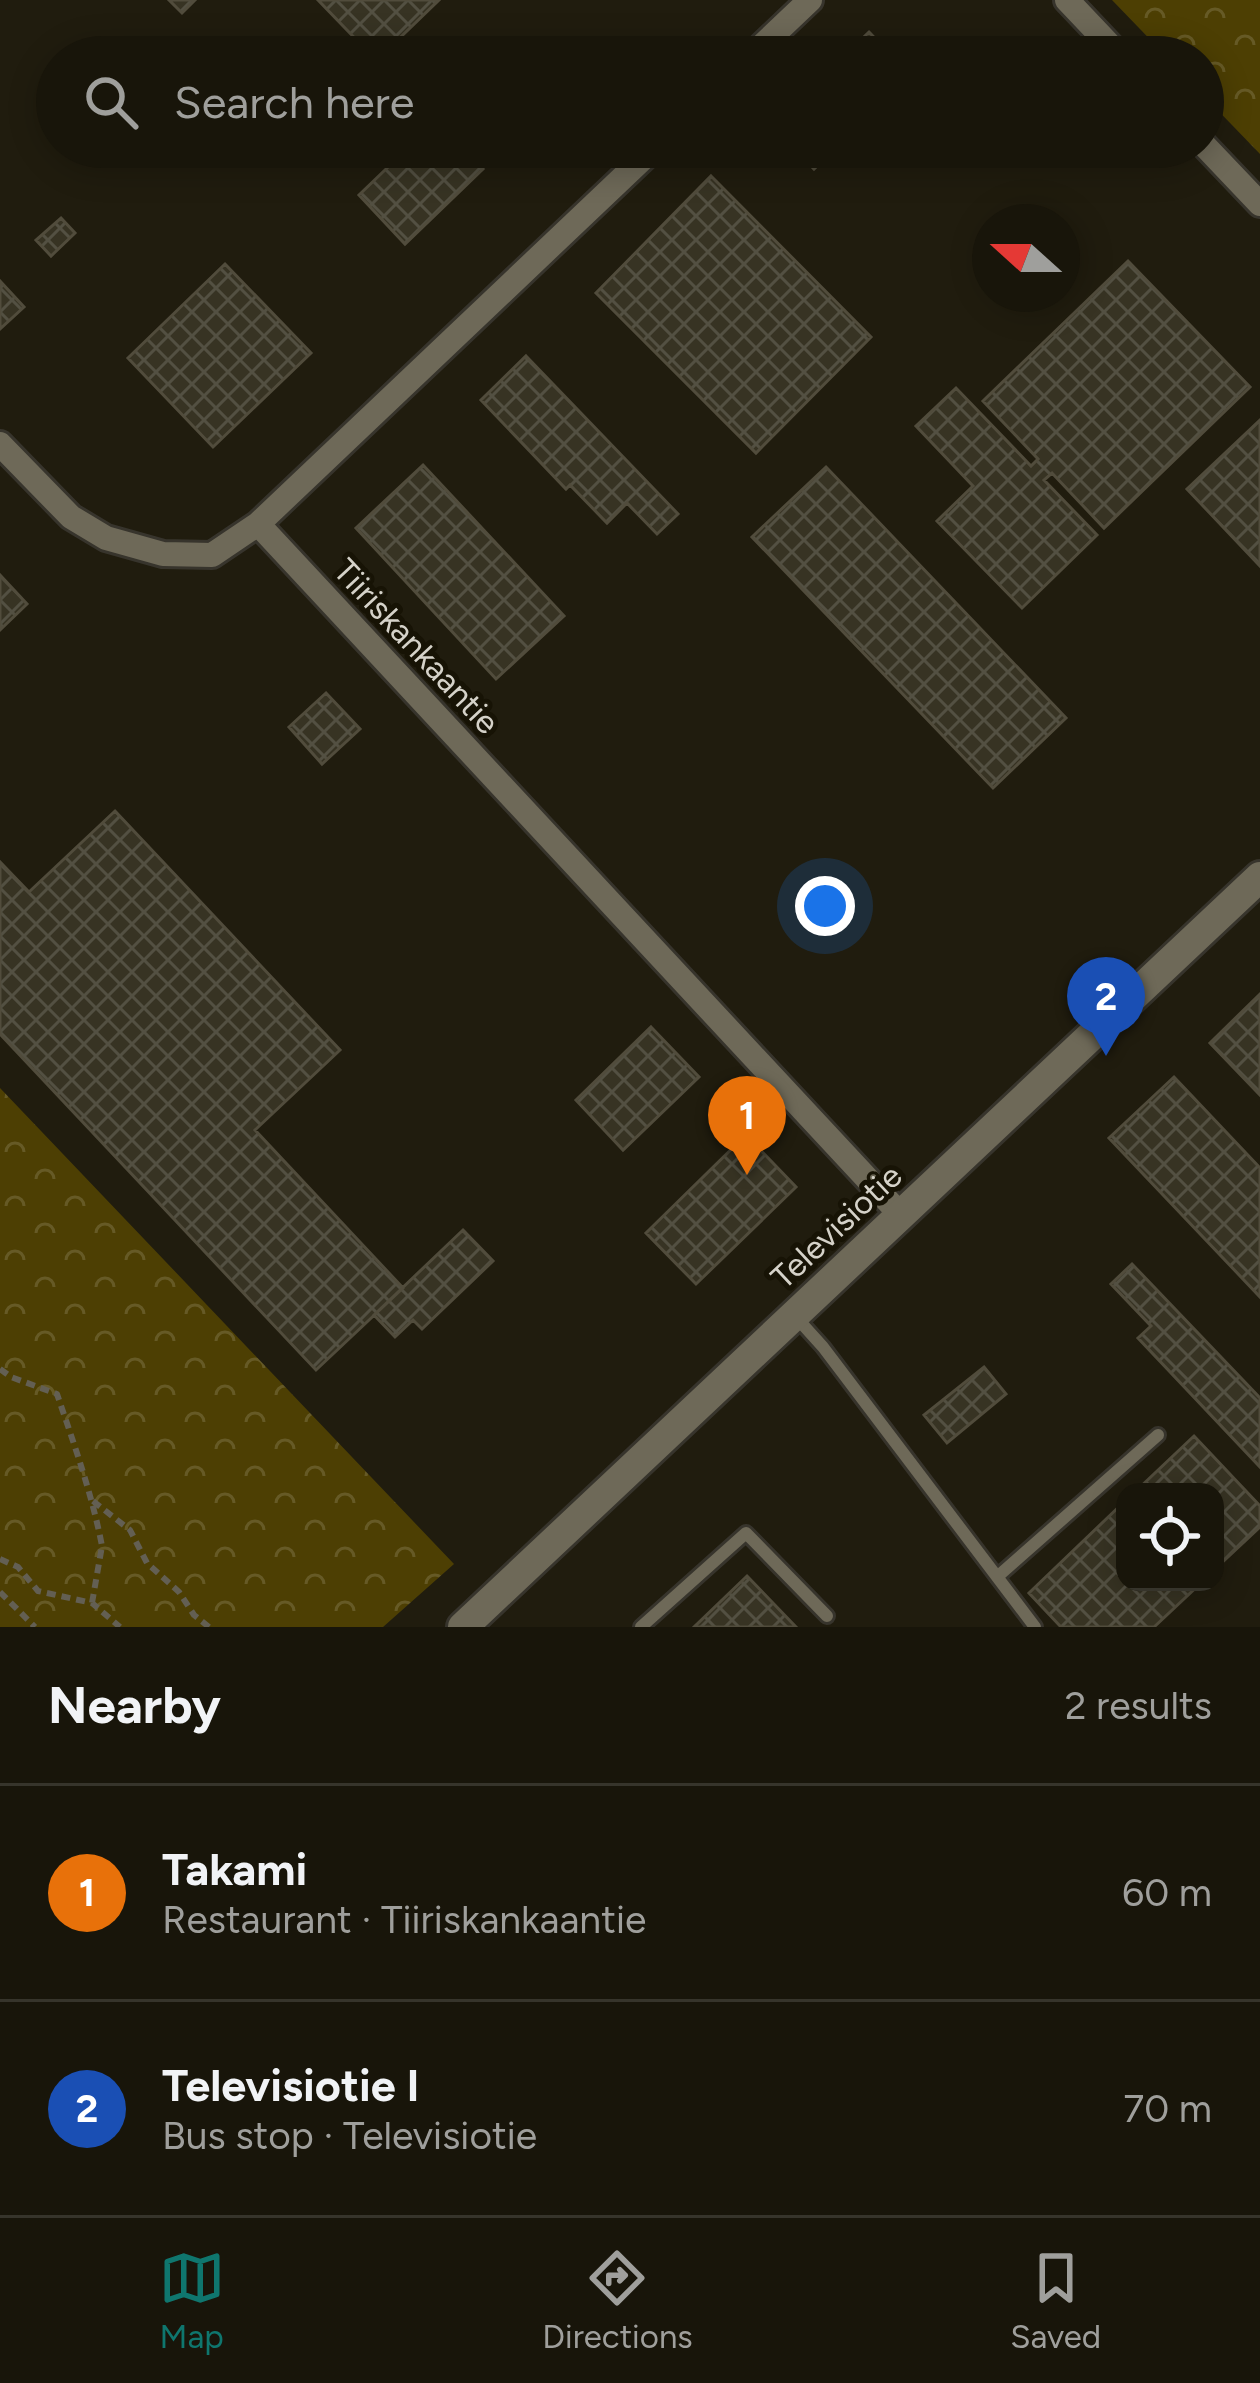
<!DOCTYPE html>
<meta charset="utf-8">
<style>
:root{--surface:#18150a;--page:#211e13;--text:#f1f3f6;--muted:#9f9f9c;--line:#36342b;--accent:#0f766e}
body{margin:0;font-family:Figtree,sans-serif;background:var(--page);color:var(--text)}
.controls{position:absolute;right:36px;bottom:36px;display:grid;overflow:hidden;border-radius:24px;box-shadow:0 6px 30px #0003}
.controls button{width:108px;height:108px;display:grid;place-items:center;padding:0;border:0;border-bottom:3px solid var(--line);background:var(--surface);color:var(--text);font:60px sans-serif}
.compass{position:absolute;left:972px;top:204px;width:108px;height:108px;border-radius:50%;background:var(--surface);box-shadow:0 6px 30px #0003;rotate:291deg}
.you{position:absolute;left:825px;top:906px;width:42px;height:42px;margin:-30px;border:9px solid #fff;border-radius:50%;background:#1a73e8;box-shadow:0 0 0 18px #1a73e833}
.badge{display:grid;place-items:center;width:78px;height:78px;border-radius:50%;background:var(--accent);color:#fff;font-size:39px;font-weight:700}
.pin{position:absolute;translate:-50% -99px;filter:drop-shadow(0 3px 6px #0008)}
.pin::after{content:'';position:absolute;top:63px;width:42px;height:36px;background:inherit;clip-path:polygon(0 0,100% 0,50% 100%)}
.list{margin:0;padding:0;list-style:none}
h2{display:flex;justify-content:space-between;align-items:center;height:156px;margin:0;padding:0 48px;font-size:51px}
h2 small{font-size:39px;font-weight:400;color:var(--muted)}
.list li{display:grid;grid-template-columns:78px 1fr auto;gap:36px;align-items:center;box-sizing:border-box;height:216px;padding:0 48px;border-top:3px solid var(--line)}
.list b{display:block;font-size:45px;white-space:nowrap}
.list p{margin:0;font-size:39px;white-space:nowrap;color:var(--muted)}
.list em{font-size:39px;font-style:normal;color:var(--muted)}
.icon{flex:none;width:66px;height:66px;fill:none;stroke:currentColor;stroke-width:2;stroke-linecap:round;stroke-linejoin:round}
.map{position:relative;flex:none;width:1260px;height:1627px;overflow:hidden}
.search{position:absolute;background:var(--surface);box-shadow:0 6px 30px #0003;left:36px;right:36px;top:36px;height:132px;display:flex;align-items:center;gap:30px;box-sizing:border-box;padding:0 42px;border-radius:66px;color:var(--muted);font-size:45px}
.sheet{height:588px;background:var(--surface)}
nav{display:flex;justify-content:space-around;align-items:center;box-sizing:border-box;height:168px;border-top:3px solid var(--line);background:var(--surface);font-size:33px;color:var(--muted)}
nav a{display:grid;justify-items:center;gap:6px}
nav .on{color:var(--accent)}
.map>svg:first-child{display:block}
.forest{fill:url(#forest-crowns)}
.building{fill:url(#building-cross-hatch);stroke:#514c3c;stroke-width:3}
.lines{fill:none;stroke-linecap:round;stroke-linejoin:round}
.lane-casing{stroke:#37342c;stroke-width:18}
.street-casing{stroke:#37342c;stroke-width:30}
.secondary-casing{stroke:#37342c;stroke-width:36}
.path{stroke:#635f53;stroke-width:6;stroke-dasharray:9 6;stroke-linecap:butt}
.lane{stroke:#6e6958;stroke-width:12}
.street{stroke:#6e6958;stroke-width:24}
.secondary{stroke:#6e6958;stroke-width:30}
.labels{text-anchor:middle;stroke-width:10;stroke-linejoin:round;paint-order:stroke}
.street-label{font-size:33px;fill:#d5d2c9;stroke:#171305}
</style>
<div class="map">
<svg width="1260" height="1627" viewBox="0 0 1260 1627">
<defs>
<pattern id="forest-crowns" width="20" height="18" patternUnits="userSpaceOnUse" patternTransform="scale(3)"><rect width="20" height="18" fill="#4d3f03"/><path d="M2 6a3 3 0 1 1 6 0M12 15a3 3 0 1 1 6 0" fill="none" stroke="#665a26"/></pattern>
<pattern id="building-cross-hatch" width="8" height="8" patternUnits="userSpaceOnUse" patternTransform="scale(3)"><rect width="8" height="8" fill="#373323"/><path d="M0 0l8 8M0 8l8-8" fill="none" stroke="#535042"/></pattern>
</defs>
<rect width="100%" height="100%" fill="#201c0e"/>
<path class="forest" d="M1112 0H1260V154L1203 95V57H1167Z
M0 1088 454 1564 383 1627H0Z"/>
<path class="building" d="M169 0H195L182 13Z
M318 0H439L380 57H373Z
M869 32 893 57H843Z
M195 147H226L209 162Z
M409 147H462L483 169 405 244 359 195Z
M793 147H836L814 169Z
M711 176 871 337 756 453 596 293Z
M61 218 75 233 51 256 36 240Z
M1128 261 1250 387 1104 528 1052 473 1044 480 1097 535 1022 608 937 521 973 486 916 426 956 388 1031 466 1038 459 983 401Z
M225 264 311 353 213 447 128 358Z
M0 281 24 307 0 329Z
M526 356 678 514 657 534 627 503 607 523 570 485 566 489 481 400Z
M1260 420V566L1187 489Z
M423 465 564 616 496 679 356 528Z
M826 467 1066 718 993 788 752 537Z
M0 575 27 604 0 630Z
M326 693 360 729 322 764 289 727Z
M115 811 340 1050 255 1130 403 1288 316 1370 0 1034V862L29 892Z
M1260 994V1095L1210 1043Z
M651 1027 699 1077 623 1150 576 1100Z
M1174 1077 1260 1168V1297L1109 1138Z
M746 1135 796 1187 696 1284 646 1233Z
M463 1230 493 1261 422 1329 413 1320 395 1337 374 1315Z
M1132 1264 1260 1398V1467L1138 1338 1151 1326 1111 1284Z
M984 1367 1006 1394 947 1443 924 1415Z
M1194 1436 1260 1506V1527L1215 1569V1492H1135Z
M1125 1501V1582H1202L1154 1627H1061L1029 1593Z
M747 1576 796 1627H694Z"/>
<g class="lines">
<g class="lane-casing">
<path id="lane" d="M795 1316 823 1347 1035 1627
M997 1577 1158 1435
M641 1627 746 1533 827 1616"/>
</g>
<g class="street-casing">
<path id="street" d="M1067 0 1121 57
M750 57 810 0
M1203 144 1260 204
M655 147 258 524 900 1214
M0 444 71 517 106 538 163 554 212 555 258 524"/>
</g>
<g class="secondary-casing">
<path id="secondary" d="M463 1627 1260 877"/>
</g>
<path class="path" d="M0 1369 11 1377 57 1394C74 1444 92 1494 102 1546L92 1603
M93 1501 130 1530 147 1563 179 1592 194 1615 209 1627
M0 1559 18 1567 38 1591 92 1603 120 1627
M0 1592 35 1627"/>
<use href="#lane" class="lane"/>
<use href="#street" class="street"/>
<use href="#secondary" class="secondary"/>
</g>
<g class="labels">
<g class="street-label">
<text transform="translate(417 646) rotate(47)" y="12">Tiiriskankaantie</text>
<text transform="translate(836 1226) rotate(-43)" y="12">Televisiotie</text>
</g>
</g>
</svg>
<div class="controls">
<button><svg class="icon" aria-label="locate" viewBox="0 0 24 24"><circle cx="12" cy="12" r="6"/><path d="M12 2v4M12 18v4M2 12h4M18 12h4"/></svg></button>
</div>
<svg class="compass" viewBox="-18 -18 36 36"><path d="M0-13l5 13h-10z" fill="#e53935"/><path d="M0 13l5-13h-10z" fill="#9f9f9c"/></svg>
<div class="you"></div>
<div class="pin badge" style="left:747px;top:1175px;background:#e8710a">1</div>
<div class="pin badge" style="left:1106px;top:1056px;background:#1a4fb4">2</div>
<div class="search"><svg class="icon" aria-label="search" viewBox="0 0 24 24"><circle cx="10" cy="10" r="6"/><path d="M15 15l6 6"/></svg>Search here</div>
</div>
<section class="sheet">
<h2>Nearby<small>2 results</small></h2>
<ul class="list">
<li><span class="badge" style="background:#e8710a">1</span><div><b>Takami</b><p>Restaurant · Tiiriskankaantie</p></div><em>60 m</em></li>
<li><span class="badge" style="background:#1a4fb4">2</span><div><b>Televisiotie I</b><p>Bus stop · Televisiotie</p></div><em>70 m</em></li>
</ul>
</section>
<nav>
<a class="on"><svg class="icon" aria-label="map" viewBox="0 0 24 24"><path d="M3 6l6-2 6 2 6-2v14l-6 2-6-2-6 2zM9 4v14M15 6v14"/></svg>Map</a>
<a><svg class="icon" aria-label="directions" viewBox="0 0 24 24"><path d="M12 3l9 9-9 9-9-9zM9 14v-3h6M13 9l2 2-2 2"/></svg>Directions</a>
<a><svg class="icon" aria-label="saved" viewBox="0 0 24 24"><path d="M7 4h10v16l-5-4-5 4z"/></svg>Saved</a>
</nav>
